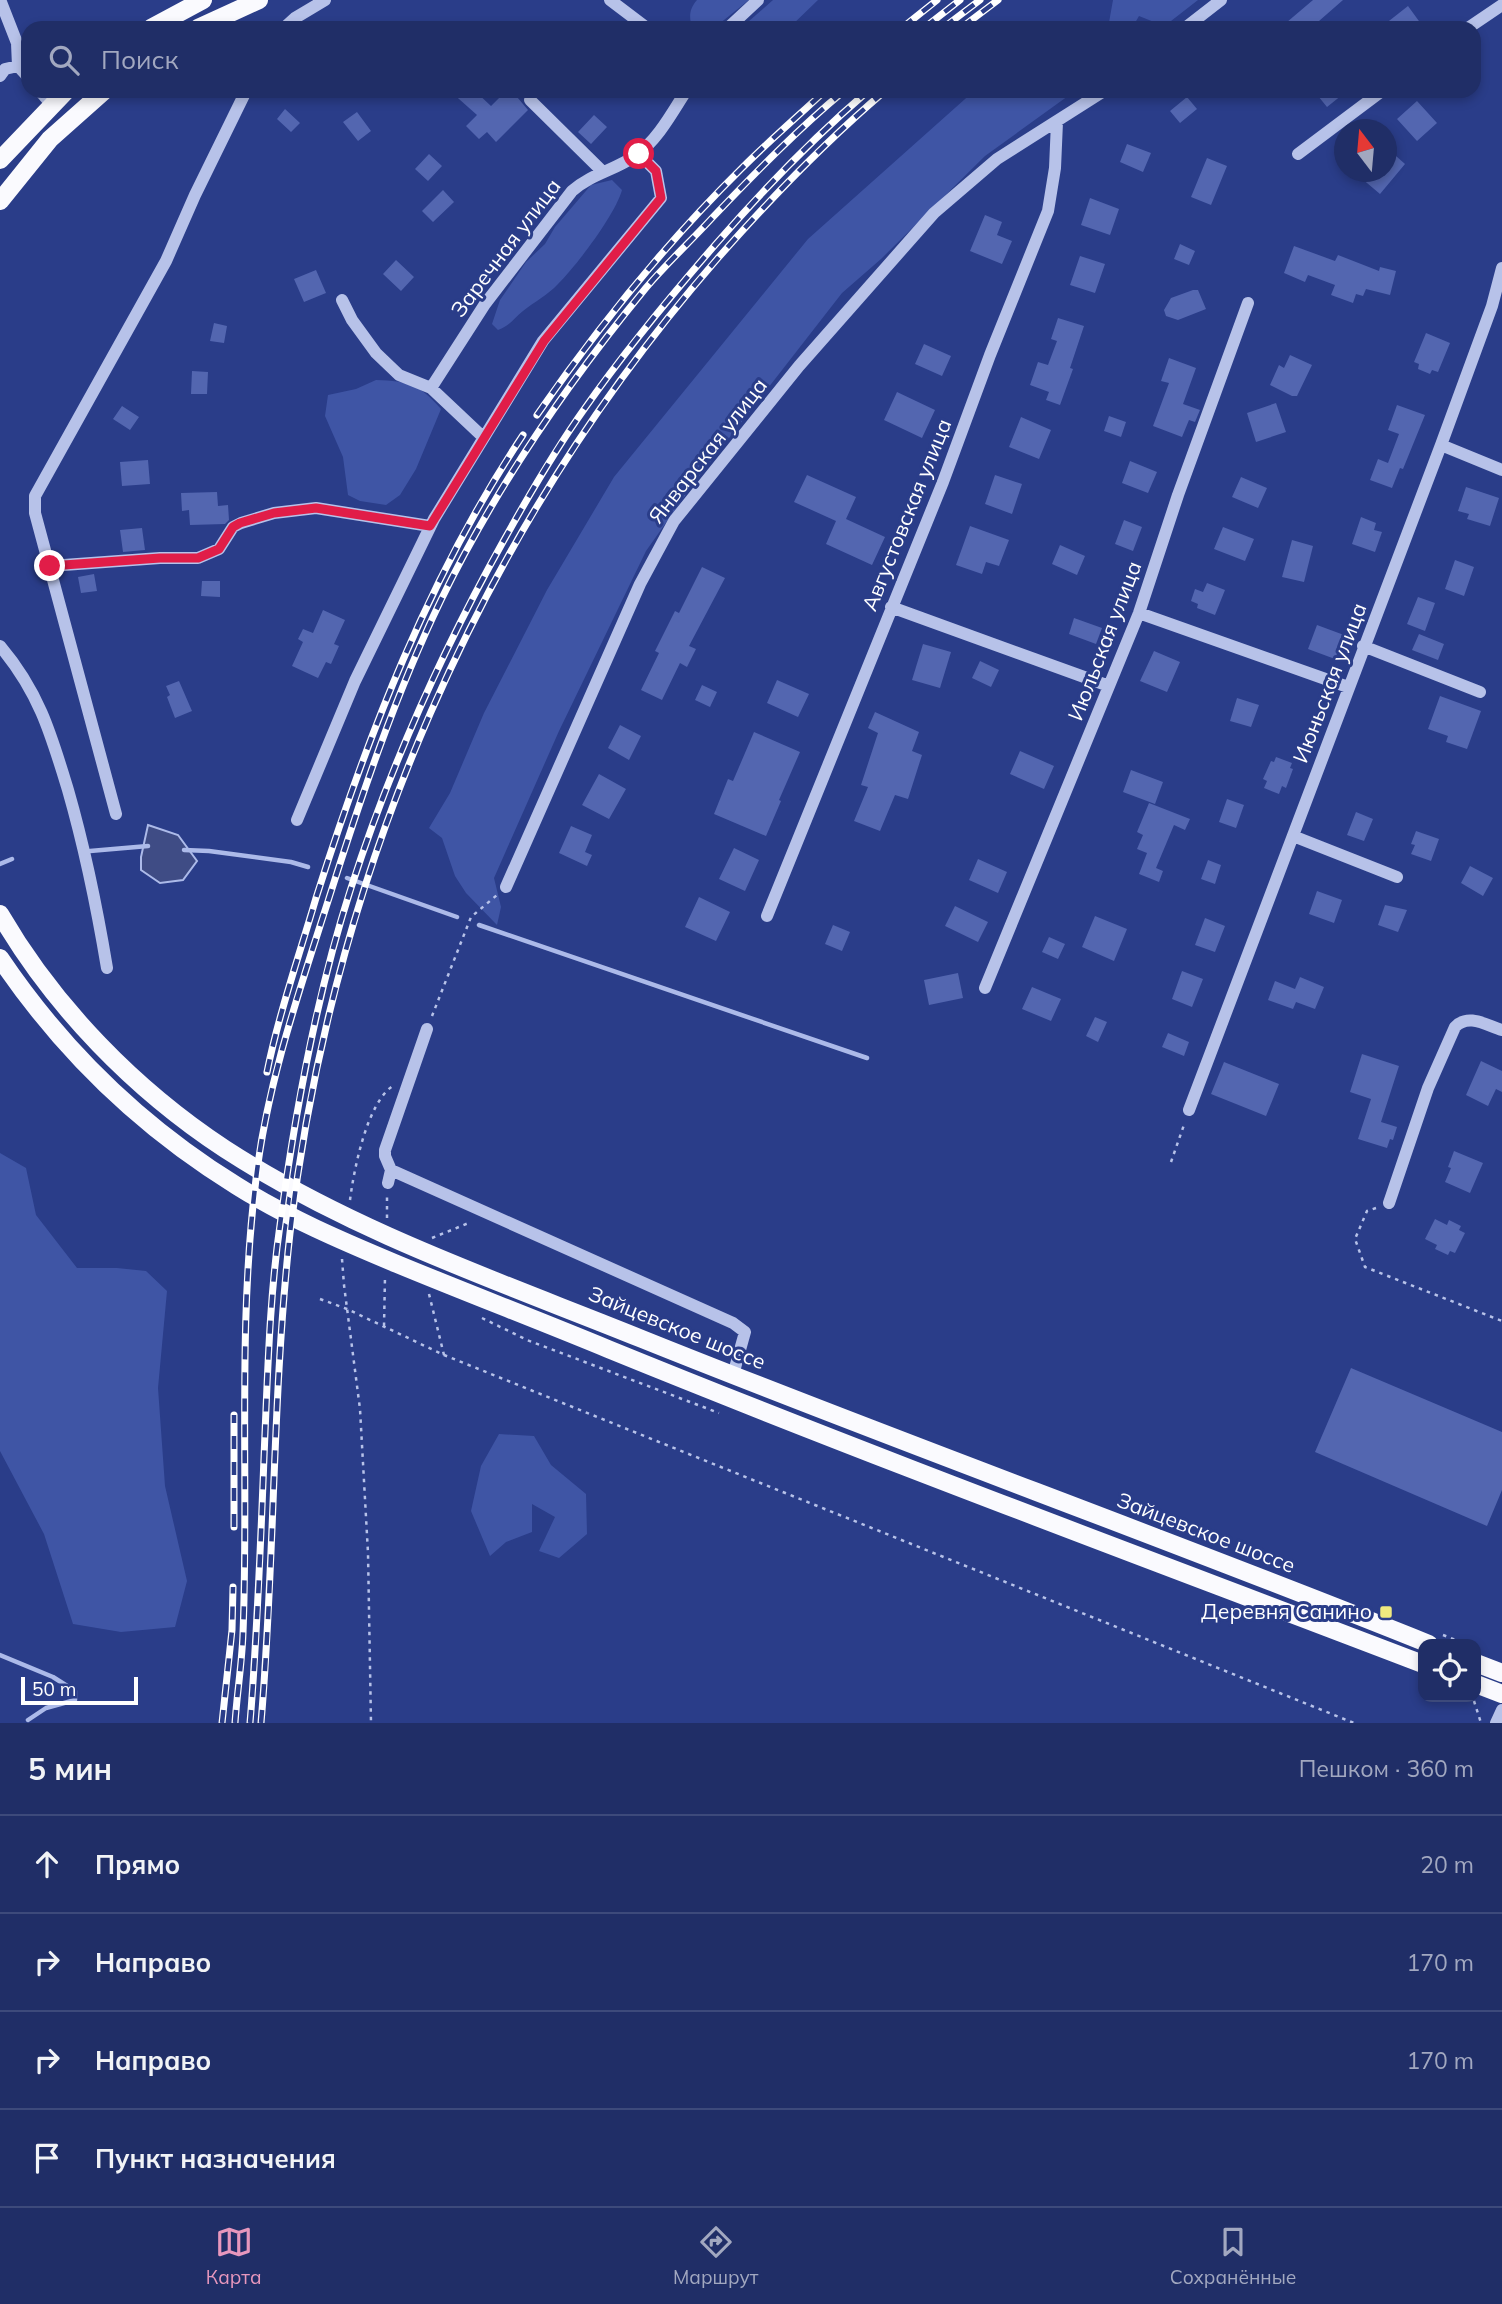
<!DOCTYPE html>
<html lang="ru">
<meta charset="utf-8">
<style>
:root{--surface:#202e67;--page:#28366d;--text:#f1f3f6;--muted:#a2a8c0;--line:#3d4a7b;--accent:#e797bd}
body{margin:0;font-family:Mulish,sans-serif;background:var(--page);color:var(--text)}
.controls{position:absolute;right:21px;bottom:21px;display:grid;overflow:hidden;border-radius:14px;box-shadow:0 4px 10px #0003}
.controls button{width:63px;height:63px;display:grid;place-items:center;padding:0;border:0;border-bottom:2px solid var(--line);background:var(--surface);color:var(--text);font:35px sans-serif}
.compass{position:absolute;left:1334px;top:119px;width:63px;height:63px;border-radius:50%;background:var(--surface);box-shadow:0 4px 10px #0003;rotate:344deg}
.scale{position:absolute;left:21px;bottom:18px;width:117px;box-sizing:border-box;padding-left:7px;border:4px solid #fff;border-top:0;font-size:19px;line-height:24px;white-space:nowrap;color:#fff;-webkit-text-stroke:5px #2a3d89;paint-order:stroke}
.stop{position:absolute;width:21px;height:21px;margin:-16px;border:5px solid #e11d48;border-radius:50%;background:#fff}
.stop.end{background:#e11d48;border-color:#fff;box-shadow:0 2px 7px #0008}
.list{margin:0;padding:0;list-style:none}
h2{display:flex;justify-content:space-between;align-items:center;height:91px;margin:0;padding:0 28px;font-size:30px}
h2 small{font-size:23px;font-weight:400;color:var(--muted)}
.list li{display:grid;grid-template-columns:46px 1fr auto;gap:21px;align-items:center;box-sizing:border-box;height:98px;padding:0 28px;border-top:2px solid var(--line)}
.list b{display:block;font-size:26px;white-space:nowrap}
.list em{font-size:23px;font-style:normal;color:var(--muted)}
.icon{flex:none;width:38px;height:38px;fill:none;stroke:currentColor;stroke-width:2;stroke-linecap:round;stroke-linejoin:round}
.map{position:relative;flex:none;width:1502px;height:1723px;overflow:hidden}
.search{position:absolute;background:var(--surface);box-shadow:0 4px 10px #0003;left:21px;right:21px;top:21px;height:77px;display:flex;align-items:center;gap:18px;box-sizing:border-box;padding:0 24px;border-radius:21px;color:var(--muted);font-size:26px}
.sheet{height:483px;background:var(--surface)}
nav{display:flex;justify-content:space-around;align-items:center;box-sizing:border-box;height:98px;border-top:2px solid var(--line);background:var(--surface);font-size:19px;color:var(--muted)}
nav a{display:grid;justify-items:center;gap:4px}
nav .on{color:var(--accent)}
.map>svg:first-child{display:block}
.green{fill:#3f55a5}
.water{fill:#3f4c85;stroke:#acbae9;stroke-width:2}
.lines{fill:none;stroke-linecap:round;stroke-linejoin:round}
.stream{stroke:#acbae9;stroke-width:4.5}
.building{fill:#5366b0}
.path{stroke:#b7c2e9;stroke-width:2.5;stroke-dasharray:3.5 5;stroke-linecap:butt}
.minor{stroke:#b7c2e9;stroke-width:12}
.major{stroke:#fafafe;stroke-width:18}
.rail-casing{stroke:#fff;stroke-width:7}
.rail{stroke:#2a3d89;stroke-width:4.5;stroke-dasharray:13;stroke-linecap:butt}
.route{stroke:#e11d48;stroke-width:9}
.poi-dot{fill:#efe97f;stroke:#2a3d89;stroke-width:2.5}
.labels{text-anchor:middle;stroke-width:6;stroke-linejoin:round;paint-order:stroke}
.street-label{font-size:21px;fill:#fff;stroke:#2a3d89}
.poi-label{font-size:21px;fill:#fff;stroke:#2a3d89;text-anchor:end}
</style>
<div class="map">
<svg width="1502" height="1723" viewBox="0 0 1502 1723">
<rect width="100%" height="100%" fill="#2a3d89"/>
<path class="green" d="M697 0H749L714 28H692C689 17 689 9 697 0Z
M773 0H818L789 28H741Z
M1113 0H1198L1162 28 1154 22 1139 16 1132 28H1108Z
M974 91H1075L985 156 881 259 842 293 694 483 646 551 559 731 494 878 501 907 497 925 466 893 455 876 442 838 429 828 450 793 484 713 547 590 614 477 808 239Z
M612 180 622 190C615 215 577 265 558 284 548 295 534 302 523 311 514 318 510 326 498 330L492 324 500 300 509 287 526 262 545 244 555 227 591 185Z
M376 380C409 381 420 385 441 409L416 469 400 495 386 505 360 501 348 495 343 457 325 416 328 395 356 389Z
M0 1153 26 1168 36 1215 77 1268H117L146 1271 167 1291 158 1388 165 1486 187 1581 175 1627 121 1632 73 1624 44 1534 0 1451Z
M499 1434 534 1436 551 1465 586 1494 587 1534 559 1558 539 1551 555 1517 532 1504V1532L506 1542 490 1556 471 1511 481 1466Z"/>
<path class="water" d="M148 825 178 835 197 861 183 880 160 883 141 870V857Z"/>
<g class="lines">
<path class="stream" d="M184 850 209 851 291 862 308 867
M90 851 148 846
M0 864 12 859
M347 878 457 917
M479 925 867 1058
M0 1655 53 1677 75 1691V1700L46 1708 28 1720"/>
</g>
<path class="building" d="M1313 0H1343L1311 28H1280Z
M1408 6 1424 28H1380Z
M450 91H475L491 106 506 91H512L528 110 496 142 487 132 479 139 466 126 477 115Z
M1314 91H1347L1327 107Z
M1187 97 1197 109 1180 123 1170 111Z
M1417 101 1437 123 1417 141 1397 119Z
M285 109 300 123 291 132 277 119Z
M357 112 371 131 358 141 343 122Z
M594 115 607 127 591 144 578 132Z
M1127 144 1151 153 1143 172 1120 162Z
M1387 148 1405 164 1380 194 1354 172H1387Z
M429 154 442 166 428 181 415 169Z
M1207 158 1227 166 1211 205 1191 197Z
M443 190 454 202 433 222 422 211Z
M1090 198 1119 209 1110 235 1081 225Z
M985 215 1002 222 997 235 1012 241 1002 264 970 251Z
M1180 244 1195 251 1189 265 1174 259Z
M1294 246 1335 261 1338 255 1379 271 1380 267 1396 271 1390 295 1366 289 1363 296 1356 294 1353 303 1331 295 1335 285 1308 275 1305 282 1284 273Z
M1080 256 1105 264 1095 293 1070 285Z
M396 260 414 277 401 291 383 274Z
M316 270 326 293 304 302 294 279Z
M1193 290H1198L1206 309 1178 320 1166 316 1164 310 1171 298Z
M1058 318 1084 326 1070 368 1073 369 1060 405 1046 400 1049 392 1030 385 1038 362 1048 365 1057 341 1051 339Z
M214 323 227 326 224 343 210 341Z
M1426 333 1450 343 1438 372 1432 370 1430 374 1418 369 1419 364 1414 362Z
M924 344 951 356 942 376 915 364Z
M1290 355 1312 365 1297 396H1292L1270 385 1279 365 1284 368Z
M1169 358 1196 368 1183 404 1200 410 1195 422 1189 420 1182 437 1153 426 1169 383 1161 381Z
M192 371 208 372 207 394H191Z
M897 392 935 410 922 438 884 420Z
M1276 403 1286 432 1256 442 1247 413Z
M1397 405 1425 415 1403 469 1400 468 1392 488 1370 480 1378 459 1388 463 1399 434 1388 430Z
M122 406 139 417 130 430 113 419Z
M1109 416 1126 422 1121 437 1104 431Z
M1021 417 1051 430 1039 459 1009 447Z
M148 460 150 484 122 486 120 462Z
M1130 461 1157 472 1148 493 1122 483Z
M807 475 856 497 846 519 885 537 872 565 826 544 836 521 794 502Z
M995 475 1022 484 1012 514 985 504Z
M1241 477 1267 488 1258 508 1232 497Z
M1466 487 1499 498 1490 526 1467 519 1469 514 1458 511Z
M217 492 218 506 228 505 229 520 225 524 190 525 189 510 182 511 181 493Z
M1361 517 1376 523 1374 530 1382 532 1375 552 1352 544Z
M1124 520 1142 527 1133 551 1115 544Z
M970 526 1009 540 999 566 986 562 982 574 956 565Z
M1223 527 1254 539 1245 561 1214 549Z
M142 528 145 550 123 552 120 530Z
M1292 540 1313 546 1304 582 1282 577Z
M1060 545 1085 556 1077 575 1052 564Z
M1455 560 1474 567 1464 596 1445 589Z
M702 567 725 578 689 646 696 649 687 667 680 663 662 700 641 690 659 653 655 651 675 611 679 613Z
M94 574 97 591 81 593 78 577Z
M202 581H220V597L201 596Z
M1207 583 1225 590 1215 615 1197 608 1198 604 1191 601 1195 589 1203 592Z
M1418 597 1435 603 1425 631 1407 624Z
M323 610 345 620 334 644 339 646 331 664 326 662 318 678 292 666 303 642 298 639 303 629 313 633Z
M1074 618 1102 628 1096 644 1069 634Z
M1317 625 1344 635 1335 659 1308 649Z
M1419 634 1444 644 1438 660 1412 650Z
M923 644 951 652 940 688 912 680Z
M1154 651 1180 662 1167 692 1140 681Z
M980 661 999 670 991 687 972 678Z
M777 680 809 694 798 717 767 703Z
M179 681 192 711 175 718 167 697 170 695 166 686Z
M702 685 717 692 710 707 695 700Z
M1440 696 1481 711 1467 749 1446 742 1448 736 1428 729Z
M1237 698 1259 705 1251 727 1230 721Z
M875 712 919 732 912 751 922 755 908 799 895 795 880 831 854 821 868 787 861 785 878 733 868 728Z
M620 725 641 736 629 760 608 748Z
M754 732 800 752 779 800 781 801 766 836 714 814 728 779 733 781Z
M1020 751 1054 766 1044 789 1010 774Z
M1276 757 1292 763 1290 768 1293 769 1286 788 1282 786 1279 794 1264 788 1267 781 1263 779 1271 761 1274 762Z
M1131 770 1163 782 1155 804 1123 792Z
M599 774 626 789 609 819 582 805Z
M1227 799 1244 805 1236 828 1219 822Z
M1149 803 1190 819 1185 830 1174 825 1156 868 1163 871 1159 882 1139 874 1147 853 1137 849 1143 835 1137 832Z
M1356 812 1373 819 1364 841 1347 835Z
M571 826 592 835 585 852 592 855 587 866 559 853Z
M1416 831 1439 839 1431 861 1411 854 1415 845 1411 844Z
M734 848 759 860 745 891 719 879Z
M978 859 1007 872 998 893 969 880Z
M1208 860 1221 865 1215 884 1201 879Z
M1470 866 1493 878 1483 896 1461 883Z
M1317 891 1342 900 1334 923 1309 914Z
M699 897 730 912 716 941 685 927Z
M1385 905 1407 910 1398 932 1378 925Z
M955 906 988 922 978 942 945 926Z
M1095 916 1127 929 1114 961 1082 947Z
M1205 918 1225 926 1215 952 1195 945Z
M833 925 850 932 842 951 825 944Z
M1049 937 1065 944 1058 959 1042 952Z
M1182 971 1203 979 1192 1007 1172 999Z
M958 973 963 998 929 1005 924 980Z
M1300 977 1324 987 1315 1009 1296 1002 1293 1009 1268 1000 1275 981 1295 989Z
M1032 987 1061 999 1051 1021 1022 1009Z
M1095 1017 1107 1022 1098 1042 1086 1036Z
M1168 1033 1189 1042 1184 1056 1162 1047Z
M1362 1054 1399 1066 1381 1122 1397 1127 1393 1140 1390 1139 1387 1148 1358 1139 1371 1099 1350 1092Z
M1481 1061 1502 1071V1092L1496 1089 1488 1106 1466 1095Z
M1224 1062 1279 1084 1266 1116 1211 1094Z
M1454 1151 1483 1163 1470 1193 1445 1182 1451 1168 1448 1167Z
M1435 1219 1447 1225 1449 1220 1461 1226 1459 1230 1465 1233 1455 1253 1450 1251 1448 1255 1435 1249 1437 1245 1425 1239Z
M1351 1368 1502 1432V1490L1487 1526 1315 1452Z"/>
<g class="lines">
<path class="path" d="M432 1016 471 917 497 895
M1171 1162 1185 1122
M350 1200C354 1169 367 1102 394 1085
M1376 1208 1367 1211 1355 1239 1365 1267 1502 1321
M387 1218V1197
M432 1238 471 1222
M342 1259 344 1285 360 1409 368 1553 371 1723
M429 1294 444 1355
M320 1299 347 1309 444 1355 1354 1723
M482 1318 527 1340 719 1413
M384 1326 385 1277
M1443 1635 1466 1644
M1474 1701 1481 1723"/>
<path class="minor" d="M610 0 647 28
M1 2 17 43 18 66
M284 28 295 18 325 0
M728 28 758 0
M1185 28 1221 0
M1468 28 1502 5
M0 76 5 69 18 66 28 77
M40 91 52 105
M530 100 603 172
M1298 154 1382 91
M342 300 352 320 376 353 399 375 431 388 483 437
M431 388 485 304 572 191C591 174 615 170 635 156 657 141 672 113 686 91
M1441 445 1502 470
M50 566 160 558H198L219 549 233 527 241 523 274 513 316 508 430 526
M891 607 1109 686
M1139 613 1348 687
M0 646C39 692 51 734 68 790 85 849 97 908 107 968
M1363 646 1480 692
M116 814 35 513V496L166 261 195 195 246 91
M297 820 355 681 434 519 543 341 661 198 656 171 639 154
M1293 836 1397 877
M506 887 640 584 674 521 799 366 934 213 997 159 1104 91
M767 916 943 482 990 355 1048 211 1055 168 1057 122
M985 988 1139 613 1178 495 1248 303
M1189 1110 1441 445 1492 306 1502 268
M391 1170 385 1156V1150L427 1029
M388 1183 391 1170 733 1323 745 1332 733 1375
M1389 1203 1428 1088 1455 1027C1468 1013 1486 1025 1502 1030
M1496 1723 1502 1710"/>
<path class="major" d="M151 28 203 0
M198 28 259 0
M0 160 66 91
M0 201 50 139 104 91
M0 914C54 1007 135 1090 225 1149 353 1232 501 1282 642 1339 903 1444 1168 1539 1429 1644
M0 958C62 1050 143 1128 237 1186 288 1218 342 1241 397 1264 467 1293 538 1320 608 1349 878 1459 1151 1560 1423 1664
M1476 1663 1502 1673
M1476 1684 1502 1694"/>
<g class="rail-casing">
<path id="rail" d="M902 28 937 0
M924 28 960 0
M943 28 980 0
M961 28 998 0
M537 415C598 327 666 243 742 168 769 141 797 117 825 91
M267 1072C279 1013 299 956 316 898 367 737 429 576 523 435
M234 1527V1415
M222 1723 232 1630 233 1587
M235 1723C237 1693 242 1663 243 1633 249 1481 237 1330 256 1179 267 1083 300 989 329 898 361 797 395 695 441 600 495 489 566 385 645 289 666 264 691 241 713 217 755 173 798 129 844 91
M250 1723C258 1626 261 1530 265 1433 268 1364 270 1294 280 1225 295 1112 316 996 351 888 390 767 442 651 504 540 529 495 555 450 585 408 625 351 669 298 715 245 762 191 813 138 868 91
M261 1723C275 1560 272 1396 290 1233 332 874 480 530 718 258 770 199 825 142 885 91"/>
</g>
<use href="#rail" class="rail"/>
</g>
<g class="lines">
<path class="route" d="M50 566 160 558H198L219 549 233 527 240 523 274 513 316 508 430 526 544 341 661 198 656 171 639 154"/>
</g>
<rect class="poi-dot" x="1379" y="1605" width="14" height="14" rx="3.5"/>
<g class="labels">
<g class="street-label">
<text transform="translate(506 248) rotate(-53)" y="7">Заречная улица</text>
<text transform="translate(708 451) rotate(-52)" y="7">Январская улица</text>
<text transform="translate(907 515) rotate(-68)" y="7">Августовская улица</text>
<text transform="translate(1105 641) rotate(-69)" y="7">Июльская улица</text>
<text transform="translate(1330 683) rotate(-69)" y="7">Июньская улица</text>
<text transform="translate(677 1328) rotate(22)" y="7">Зайцевское шоссе</text>
<text transform="translate(1206 1533) rotate(21)" y="7">Зайцевское шоссе</text>
</g>
<g class="poi-label">
<text x="1372" y="1619">Деревня Санино</text>
</g>
</g>
</svg>
<div class="controls">
<button><svg class="icon" aria-label="locate" viewBox="0 0 24 24"><circle cx="12" cy="12" r="6"/><path d="M12 2v4M12 18v4M2 12h4M18 12h4"/></svg></button>
</div>
<svg class="compass" viewBox="-18 -18 36 36"><path d="M0-13l5 13h-10z" fill="#e53935"/><path d="M0 13l5-13h-10z" fill="#a2a8c0"/></svg>
<div class="scale">50 m</div>
<div class="stop" style="left:639px;top:154px"></div>
<div class="stop end" style="left:50px;top:566px"></div>
<div class="search"><svg class="icon" aria-label="search" viewBox="0 0 24 24"><circle cx="10" cy="10" r="6"/><path d="M15 15l6 6"/></svg>Поиск</div>
</div>
<section class="sheet">
<h2>5 мин<small>Пешком · 360 m</small></h2>
<ul class="list">
<li><svg class="icon" aria-label="ahead" viewBox="0 0 24 24"><path d="M12 20V5M6 11l6-6 6 6"/></svg><div><b>Прямо</b></div><em>20 m</em></li>
<li><svg class="icon" aria-label="right" viewBox="0 0 24 24"><path d="M7 20v-9h11M14 6l5 5-5 5"/></svg><div><b>Направо</b></div><em>170 m</em></li>
<li><svg class="icon" aria-label="right" viewBox="0 0 24 24"><path d="M7 20v-9h11M14 6l5 5-5 5"/></svg><div><b>Направо</b></div><em>170 m</em></li>
<li><svg class="icon" aria-label="arrive" viewBox="0 0 24 24"><path d="M6 21V4h12l-3 4 3 4H6"/></svg><div><b>Пункт назначения</b></div></li>
</ul>
</section>
<nav>
<a class="on"><svg class="icon" aria-label="map" viewBox="0 0 24 24"><path d="M3 6l6-2 6 2 6-2v14l-6 2-6-2-6 2zM9 4v14M15 6v14"/></svg>Карта</a>
<a><svg class="icon" aria-label="directions" viewBox="0 0 24 24"><path d="M12 3l9 9-9 9-9-9zM9 14v-3h6M13 9l2 2-2 2"/></svg>Маршрут</a>
<a><svg class="icon" aria-label="saved" viewBox="0 0 24 24"><path d="M7 4h10v16l-5-4-5 4z"/></svg>Сохранённые</a>
</nav>
